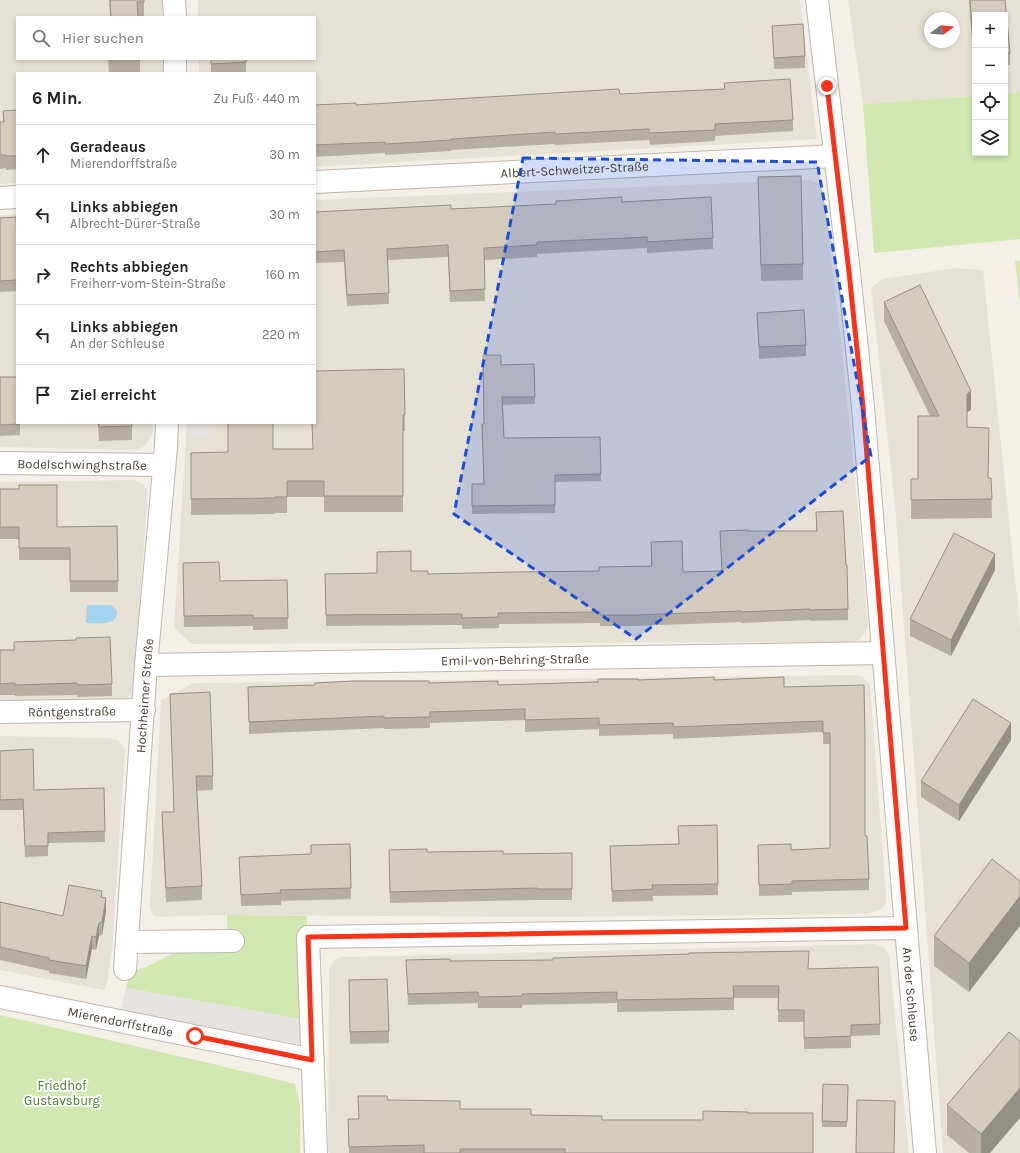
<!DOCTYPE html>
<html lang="de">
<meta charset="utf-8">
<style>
:root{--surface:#fff;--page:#f2f2f2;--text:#222;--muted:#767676;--line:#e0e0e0}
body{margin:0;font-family:Karla,sans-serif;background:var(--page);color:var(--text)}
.controls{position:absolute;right:12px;top:12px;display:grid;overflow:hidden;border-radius:0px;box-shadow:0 2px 6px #0003}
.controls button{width:36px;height:36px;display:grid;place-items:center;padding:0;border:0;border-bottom:1px solid var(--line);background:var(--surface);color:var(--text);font:20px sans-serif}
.compass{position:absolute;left:924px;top:12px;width:36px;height:36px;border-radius:50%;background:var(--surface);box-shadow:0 2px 6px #0003;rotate:74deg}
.stop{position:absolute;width:12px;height:12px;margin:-9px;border:3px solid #fb3419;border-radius:50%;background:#fff}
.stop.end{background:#fb3419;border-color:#fff;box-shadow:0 1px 4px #0008}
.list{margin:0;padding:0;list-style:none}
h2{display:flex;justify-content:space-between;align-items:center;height:52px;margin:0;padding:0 16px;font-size:17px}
h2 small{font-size:13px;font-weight:400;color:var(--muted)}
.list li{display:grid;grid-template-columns:26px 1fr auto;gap:12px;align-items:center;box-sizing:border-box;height:60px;padding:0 16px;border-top:1px solid var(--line)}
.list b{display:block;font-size:15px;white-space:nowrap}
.list p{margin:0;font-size:13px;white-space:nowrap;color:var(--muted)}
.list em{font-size:13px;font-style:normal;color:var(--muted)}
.icon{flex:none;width:22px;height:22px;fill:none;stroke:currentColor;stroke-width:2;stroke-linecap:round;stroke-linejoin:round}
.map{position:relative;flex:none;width:1020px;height:1153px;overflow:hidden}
.search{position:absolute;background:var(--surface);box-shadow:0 2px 6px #0003;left:16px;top:16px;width:300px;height:44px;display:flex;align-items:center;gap:10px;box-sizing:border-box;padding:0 14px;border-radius:0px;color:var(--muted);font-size:15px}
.panel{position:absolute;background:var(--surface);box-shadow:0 2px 6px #0003;left:16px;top:72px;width:300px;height:352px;border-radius:0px}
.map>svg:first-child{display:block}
.residential{fill:#e8e2d6;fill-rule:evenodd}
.green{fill:#d1e9b1}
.parking{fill:#e6e3e0}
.water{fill:#a5d4f1}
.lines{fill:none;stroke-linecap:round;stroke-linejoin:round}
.minor-casing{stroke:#c0b8ab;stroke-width:24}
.minor{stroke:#fff;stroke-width:22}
.wall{fill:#b8afa3}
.shaded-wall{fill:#968f85}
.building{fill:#d6ccbe;stroke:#968f85}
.route{stroke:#fb3419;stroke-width:5}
.marked{fill:#1d4ed8;fill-opacity:0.2;stroke:#1d4ed8;stroke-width:3;stroke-dasharray:8 5;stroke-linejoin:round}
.labels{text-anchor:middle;stroke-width:4;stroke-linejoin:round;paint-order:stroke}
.street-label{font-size:13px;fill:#484137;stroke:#fff}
.park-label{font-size:13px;fill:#4a7b29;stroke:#fff}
</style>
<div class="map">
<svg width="1020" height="1153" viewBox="0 0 1020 1153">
<rect width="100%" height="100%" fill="#f4f0e8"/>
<path class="residential" d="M0 0H166V17H17V59H167V73H17V183L0 184Z
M198 0H800L817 139 315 167V73H199V59H315V17H198Z
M848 0H1020V92L1005 94V15H975V96L863 104ZM930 18H954V42H930Z
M809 180 820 184 824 193 844 370 859 521 868 625 865 633 859 640 848 642 192 644 174 628 187 423H315V200Z
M17 214V423H153V432L145 446 137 450 0 447V215Z
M956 268 983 270 1020 627V1153H943L895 505 871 287 883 279Z
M133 480 143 484 148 491 133 693 122 702 0 703V482Z
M859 675 864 678 870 685 886 894V903L883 908 873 912 866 914 543 917 227 915 156 917 152 914 150 906 161 700 194 683Z
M0 736 107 738 118 740 125 749 112 951 107 982 104 990 0 970Z
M876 944 885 948 889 955 909 1153H330L328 1150 329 969 334 960 342 957Z"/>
<path class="green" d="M1020 92V239L874 253 863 104 975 96V153H1005V94Z
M1015 261H1020V298H1019Z
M227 915 307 916 306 1020 126 988 131 971 146 967 172 954 202 948H228Z
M0 1015 213 1064 295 1084 300 1104V1153H0Z"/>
<path class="parking" d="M187 423H214L213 437 186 435Z
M126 988 306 1020 302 1045 121 1010Z"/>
<path class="water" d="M87 605H111L117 611C118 627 97 623 86 623Z"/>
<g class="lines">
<g class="minor-casing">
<g id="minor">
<path d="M174 0 175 17"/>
<path id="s1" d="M817 0 849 272 863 407 906 928 925 1153"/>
<path d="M175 59V73"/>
<path id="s2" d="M315 182 835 156"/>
<path d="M0 198 17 197"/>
<path id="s3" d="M0 463 164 465"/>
<path id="s4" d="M146 665 883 653"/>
<path id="s5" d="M0 712 144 710"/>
<path d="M128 942 233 941"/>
<path id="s6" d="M125 969 146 665 159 526 166 447 167 423"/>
<path id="s7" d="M0 997 313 1060"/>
<path d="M316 1153 308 937 906 928"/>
</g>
</g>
<use href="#minor" class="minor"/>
</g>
<path class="wall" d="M109 0H144V17H110Z
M969 0H1005L1010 53V65H1005V15H975V68H974Z
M772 26 805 56V68L774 69Z
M108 59H140V73H109Z
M211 59H246V73H211Z
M724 83 793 120V131L715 136V141L650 145 649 140 555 145V144L451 150V151L385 155V153L315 157V105H356L620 94 724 89Z
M17 110V169L6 170V168L0 169V122H3V111Z
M758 177 803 264V280L761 281Z
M622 202 713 238V249L647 253V248L537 254V257L484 260 485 301 450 302 448 257 388 260 389 304 347 306 344 262 315 263V212L451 209Z
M0 218 17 237V291L0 292Z
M884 302 971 410 967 412V427L988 478H991L992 518 911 519V479H918L930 416 884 321Z
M757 313 806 345V356L759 359Z
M534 364 535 404 503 405 504 438 600 437 601 481 555 482V513L472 514V484H484L482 424H484L501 365Z
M404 369 405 431H403V512H324V497H287V513H275V514L191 515V453L228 452 273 449H312Z
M0 377 20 423V435L0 436Z
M98 423H132V440L99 441Z
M0 489 57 527 117 526 118 592H70V560H19V539H0Z
M816 512 848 609V620L810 621V620L741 623V622L636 626H600V623L499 624V628L462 629V625L326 626 325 574 377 573 411 571 428 574 599 571 651 566V542L683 572 722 571 720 531H816Z
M183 563 220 581 287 580 288 629 253 630V626L184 627Z
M995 570 951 656 910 636V619Z
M0 650 112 684V696L77 697V695L15 696V695H0Z
M638 680H714L784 687 864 685 865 836 869 879V890L792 892V895L759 896 758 845 791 850 830 848V744H823V732L673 739V734L599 736V729L525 732V720L430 723V728L384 729V728L249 734 248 687 429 683 498 685Z
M170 694 213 776V790L197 791 202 886V900L166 902 162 826V812H174Z
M1011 740 959 821 921 797V781Z
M0 751 34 790 104 788 105 842 48 843V856L25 857 23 810H0Z
M717 825 718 895 653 896V901L612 902 610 846 678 844Z
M350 844 351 899 281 901V905L241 906 239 857 311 854Z
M427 852 503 854 572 853V900H537L390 903 389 861Z
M1020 881 969 992 934 966V936Z
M102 897 106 911 102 935 99 936 96 950 92 949 86 979 49 973V971L0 960V902L63 916Z
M406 960 809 969 880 1024V1035L851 1036V1048L804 1049V1022H778V998H734V1010L617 1012V1003L522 1005V1008H478V1003L408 1005Z
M349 980 389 1031V1043L350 1044Z
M1009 1032 990 1153H969L947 1135V1105Z
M823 1084 848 1085 847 1127H822Z
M388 1100 460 1109 531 1115 602 1120H703L748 1113 813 1153H349L348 1119H359Z"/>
<path class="shaded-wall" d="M971 391V410L967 412V394Z
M995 554V570L951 656V640Z
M1011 723V740L959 821V805Z
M1020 896V926L969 992V963Z
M106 898V911L102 935V922Z
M99 923V936L96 950V937Z
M92 936V949L86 979V966Z
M1020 1088V1118L990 1153H981V1134Z"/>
<path class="building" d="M110 0H144V2H137L138 17H111Z
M970 0H1005L1010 53 1005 54V15H975V56H974Z
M803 24 805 56 774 58 772 26Z
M109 59H125L109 60Z
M211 59H246V62L211 64Z
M790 79 793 120 715 124V130L650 133 649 129 555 134V132L451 139V140L385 144V142L315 145V105L356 103V105L619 89 620 94 725 89 724 83Z
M17 110V156H6V155H0V122H4L3 111Z
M801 176 803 264 761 265 758 177Z
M622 197V202L711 197 713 238 647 242V237L537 242V245L484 248 485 289 450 291 448 245 387 249 389 293 347 295 344 250 315 252V212L451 205V209L556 204V201Z
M16 217 17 237V280L0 281V218Z
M920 285 971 391 967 394V427L989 428 988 478H991L992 499 911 500V479H918V416H939L884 302Z
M804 310 806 345 759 347 757 313Z
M483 355H501V365L534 364 535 397H502L504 438 600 437 601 474 555 475V505L472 506V484H484L482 424H484Z
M404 369 405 415H403V496H324V481H287V497H275V498L191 499V453L228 452V423H273V449H313L312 423H315V371Z
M0 377H17V423H20V424L0 425Z
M99 423H132V426L99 427Z
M19 485H57V527L117 526 118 581H70V548H19V527H0V489H19Z
M843 511 846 565H847L848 609 810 610V609L741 612V611L636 615H600V612L498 613 499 617 462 618V614L326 615 325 574 377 573V552L411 551V571H428V574L515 572 599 571V567L652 566 651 542 682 541 683 572 722 571 720 531 748 530V531H817L816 512Z
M954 533 995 554 951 640 910 619Z
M219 562 220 581 287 580 288 618H253V615L184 616 183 563Z
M110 637 112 684 77 685V683L15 685V683L0 684V650H14V642L76 640V638Z
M714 677V680L784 677V687L864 685 865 739V836H867L869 879 792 881V884L759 885 758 845 791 844V850L830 848V733H823V721L673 727V723L599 725V718L525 720V709L430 712V717L384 718V716L249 722 248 687 315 685V683L353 681H429V683L498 681V685L598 682V679H638V680Z
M210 692 213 776H196L202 886 166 888 162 812H174L170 694Z
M973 699 1011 723 959 805 921 781Z
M33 749 34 790 104 788 105 831 48 833V846H25L23 799 0 800V751Z
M717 825 718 884 652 885 653 889 612 891 610 846 679 844 678 826Z
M350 844 351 888 280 890 281 893 241 895 239 857 311 854V845Z
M427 849V852L503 851V854L572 853V889H537V888L390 892 389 850Z
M992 859 1020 881V896L969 963 934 936Z
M69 885 102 891 101 897 106 898 102 922 99 923 96 937 92 936 86 966 49 960V958L0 947V902L63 916Z
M809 951 808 969 878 967 880 1024 851 1025V1036L804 1038V1010H778L779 986H733L734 998 617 1000V992L522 994V996L478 997V992L408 994 406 960 450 959V961L553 960V958L689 954V953Z
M387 979 389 1031 350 1032 349 980Z
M1009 1032 1020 1041V1088L981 1134 947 1105Z
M823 1084 848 1085 847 1122 822 1121Z
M358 1096H387L388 1100 460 1101V1109H531V1115L602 1116V1120H703V1111L748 1112V1113H813V1153H565V1149H460V1153H424V1145L349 1147 348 1119H359Z
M857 1100 895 1101 894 1153H856Z"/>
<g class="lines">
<path class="route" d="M195 1036 312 1060 308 937 906 928 863 407 849 272 827 86"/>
</g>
<path class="marked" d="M523 158 817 162 871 456 636 639 454 514Z"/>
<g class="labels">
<g class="street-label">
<text dy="5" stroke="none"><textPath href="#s2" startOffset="260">Albert-Schweitzer-Straße</textPath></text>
<text dy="5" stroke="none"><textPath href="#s3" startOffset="82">Bodelschwinghstraße</textPath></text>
<text dy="5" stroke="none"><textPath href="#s4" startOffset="369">Emil-von-Behring-Straße</textPath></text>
<text dy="5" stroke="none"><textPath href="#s6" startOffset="274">Hochheimer Straße</textPath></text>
<text dy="5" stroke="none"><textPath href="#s5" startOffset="72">Röntgenstraße</textPath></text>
<text dy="5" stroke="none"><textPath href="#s1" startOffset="999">An der Schleuse</textPath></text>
<text dy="5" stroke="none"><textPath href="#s7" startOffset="123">Mierendorffstraße</textPath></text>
</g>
<g class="park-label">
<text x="62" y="1090">Friedhof<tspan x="62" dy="15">Gustavsburg</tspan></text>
</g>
</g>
</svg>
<div class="controls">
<button>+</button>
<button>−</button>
<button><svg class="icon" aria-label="locate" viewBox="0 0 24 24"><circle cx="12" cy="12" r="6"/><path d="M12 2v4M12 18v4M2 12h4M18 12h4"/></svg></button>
<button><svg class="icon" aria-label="layers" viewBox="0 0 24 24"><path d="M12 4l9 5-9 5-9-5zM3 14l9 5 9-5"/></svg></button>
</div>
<svg class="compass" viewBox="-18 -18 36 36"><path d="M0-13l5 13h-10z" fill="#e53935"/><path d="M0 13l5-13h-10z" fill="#767676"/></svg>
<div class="stop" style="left:195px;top:1036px"></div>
<div class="stop end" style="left:827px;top:86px"></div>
<div class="search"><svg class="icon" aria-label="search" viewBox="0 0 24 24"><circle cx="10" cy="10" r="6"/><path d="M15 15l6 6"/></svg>Hier suchen</div>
<section class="panel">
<h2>6 Min.<small>Zu Fuß · 440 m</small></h2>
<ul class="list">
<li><svg class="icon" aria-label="ahead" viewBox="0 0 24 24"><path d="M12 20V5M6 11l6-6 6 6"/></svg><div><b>Geradeaus</b><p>Mierendorffstraße</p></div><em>30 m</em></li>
<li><svg class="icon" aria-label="left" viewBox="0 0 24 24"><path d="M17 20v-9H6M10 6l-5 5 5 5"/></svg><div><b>Links abbiegen</b><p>Albrecht-Dürer-Straße</p></div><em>30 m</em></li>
<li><svg class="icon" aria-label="right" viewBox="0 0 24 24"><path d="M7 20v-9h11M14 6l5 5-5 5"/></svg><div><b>Rechts abbiegen</b><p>Freiherr-vom-Stein-Straße</p></div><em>160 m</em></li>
<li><svg class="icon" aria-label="left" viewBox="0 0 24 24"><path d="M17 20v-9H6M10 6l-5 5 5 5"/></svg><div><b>Links abbiegen</b><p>An der Schleuse</p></div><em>220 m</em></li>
<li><svg class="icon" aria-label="arrive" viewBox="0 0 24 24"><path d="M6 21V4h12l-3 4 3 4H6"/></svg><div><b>Ziel erreicht</b></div></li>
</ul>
</section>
</div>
